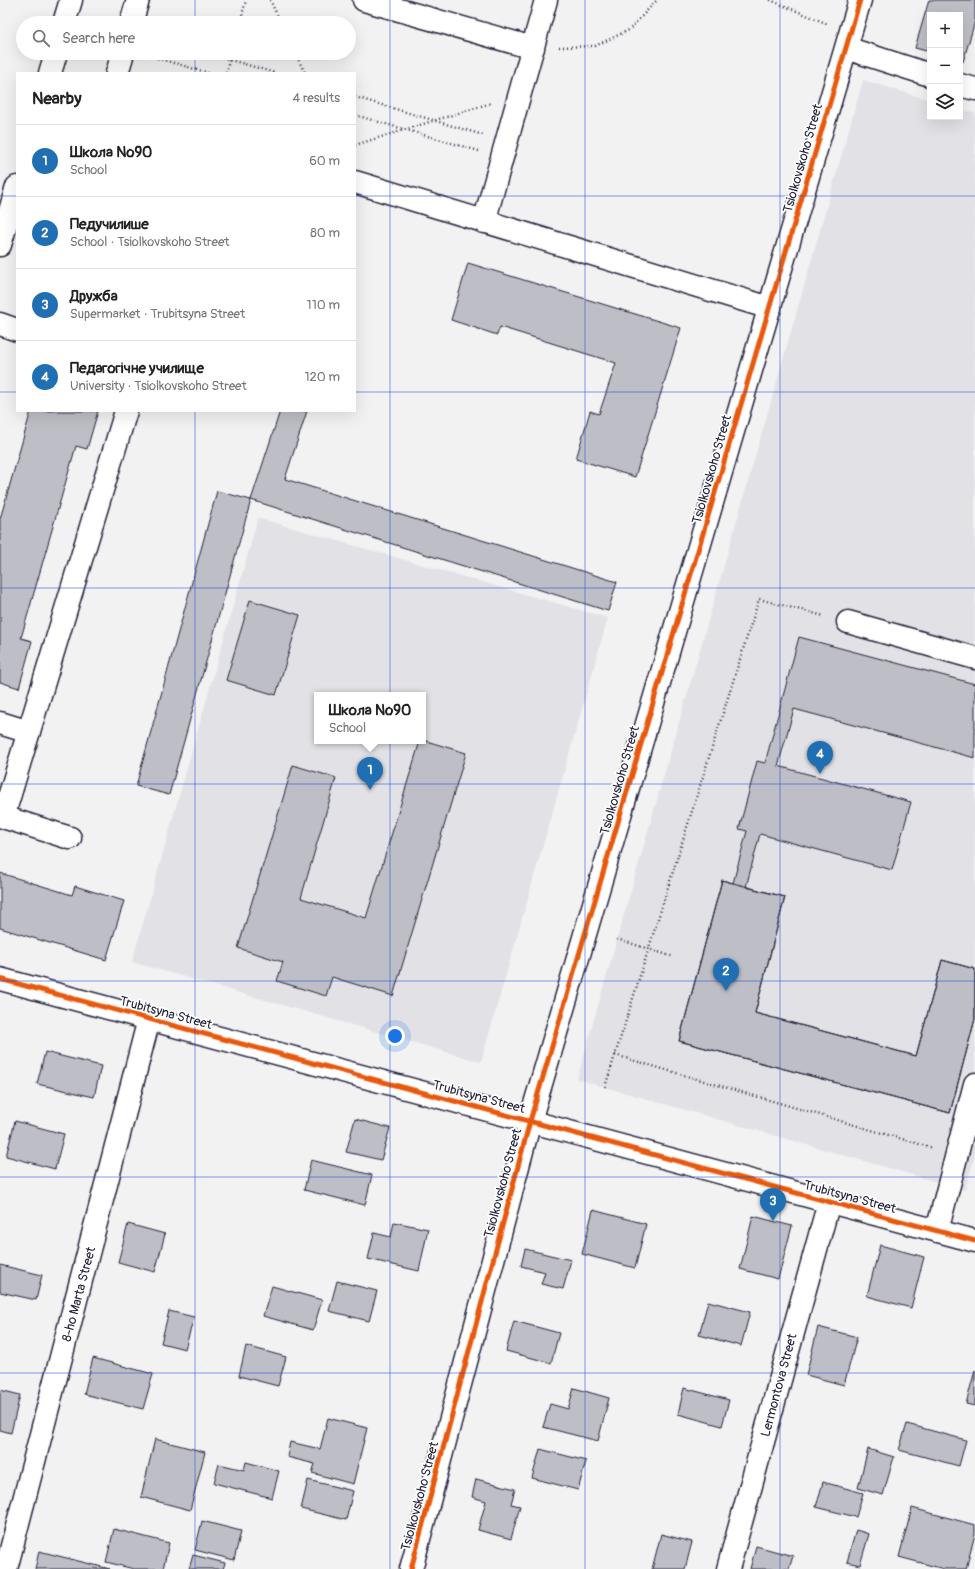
<!DOCTYPE html>
<meta charset="utf-8">
<style>
:root{--surface:#fff;--page:#f2f2f2;--text:#222;--muted:#767676;--line:#e0e0e0;--accent:#1f6fb2}
body{margin:0;font-family:Pangolin,sans-serif;background:var(--page);color:var(--text)}
.controls{position:absolute;right:12px;top:12px;display:grid;overflow:hidden;border-radius:0px;box-shadow:0 4px 16px #0002}
.controls button{width:36px;height:36px;display:grid;place-items:center;padding:0;border:0;border-bottom:1px solid var(--line);background:var(--surface);color:var(--text);font:20px sans-serif}
.you{position:absolute;left:395px;top:1036px;width:14px;height:14px;margin:-10px;border:3px solid #fff;border-radius:50%;background:#1a73e8;box-shadow:0 0 0 6px #1a73e833}
.badge{display:grid;place-items:center;width:26px;height:26px;border-radius:50%;background:var(--accent);color:#fff;font-size:13px;font-weight:700}
.pin{position:absolute;translate:-50% -33px;filter:drop-shadow(0 1px 2px #0008)}
.pin::after{content:'';position:absolute;top:21px;width:14px;height:12px;background:inherit;clip-path:polygon(0 0,100% 0,50% 100%)}
.popup{position:absolute;left:314px;top:692px;width:112px;height:52px;box-sizing:border-box;display:grid;place-content:center;border-radius:0px;background:var(--surface);filter:drop-shadow(0 1px 3px #0005);font-size:13px;white-space:nowrap;color:var(--muted)}
.popup b{font-size:15px;color:var(--text)}
.popup::after{content:'';position:absolute;left:50%;top:100%;margin-left:-8px;border:8px solid transparent;border-top-color:var(--surface)}
.list{margin:0;padding:0;list-style:none}
h2{display:flex;justify-content:space-between;align-items:center;height:52px;margin:0;padding:0 16px;font-size:17px}
h2 small{font-size:13px;font-weight:400;color:var(--muted)}
.list li{display:grid;grid-template-columns:26px 1fr auto;gap:12px;align-items:center;box-sizing:border-box;height:72px;padding:0 16px;border-top:1px solid var(--line)}
.list b{display:block;font-size:15px;white-space:nowrap}
.list p{margin:0;font-size:13px;white-space:nowrap;color:var(--muted)}
.list em{font-size:13px;font-style:normal;color:var(--muted)}
.icon{flex:none;width:22px;height:22px;fill:none;stroke:currentColor;stroke-width:2;stroke-linecap:round;stroke-linejoin:round}
.map{position:relative;flex:none;width:975px;height:1569px;overflow:hidden}
.search{position:absolute;background:var(--surface);box-shadow:0 4px 16px #0002;left:16px;top:16px;width:340px;height:44px;display:flex;align-items:center;gap:10px;box-sizing:border-box;padding:0 14px;border-radius:22px;color:var(--muted);font-size:15px}
.panel{position:absolute;background:var(--surface);box-shadow:0 4px 16px #0002;left:16px;top:72px;width:340px;height:340px;border-radius:0px}
.map>svg:first-child{display:block}
.built{fill:#e2e2e6;fill-rule:evenodd}
.building{fill:#bebec6;stroke:#22223b}
.lines{fill:none;stroke-linecap:round;stroke-linejoin:round}
.minor-casing{stroke:#22223b;stroke-width:25}
.path{stroke:#22223b;stroke-width:2.5;stroke-dasharray:1 3;stroke-linecap:butt}
.minor{stroke:#fff;stroke-width:22}
.cycleway-casing{stroke:#fff;stroke-width:8}
.cycleway{stroke:#e8590c;stroke-width:5}
.grid{fill:none;stroke:#1d4ed8;stroke-width:1;stroke-opacity:0.55}
.labels{text-anchor:middle;stroke-width:3.5;stroke-linejoin:round;paint-order:stroke}
.street-label{font-size:13px;fill:#22223b;stroke:#fff}
</style>
<div class="map">
<svg width="975" height="1569" viewBox="0 0 975 1569">
<rect width="100%" height="100%" fill="#f2f2f3"/>
<filter id="ink" filterUnits="userSpaceOnUse"><feTurbulence type="fractalNoise" baseFrequency=".025" numOctaves="2"/><feDisplacementMap in="SourceGraphic" scale="8" xChannelSelector="R" yChannelSelector="G"/><feConvolveMatrix kernelMatrix="1 2 1 2 8 2 1 2 1" color-interpolation-filters="sRGB"/></filter>
<g filter="url(#ink)">
<path class="built" d="M863 80 930 100V117H960V109L975 113V1155L965 1190 577 1079Z
M258 518 608 618 481 1062 132 962ZM317 695H423V741H317Z"/>
<path class="building" d="M929 0H975V21L963 62 960 61V15H930V52L915 48Z
M468 263 681 328 635 477 576 459 590 411 599 414 616 363 500 327 497 335 451 320Z
M31 411H98L87 449 76 446 21 638 32 641 19 688 0 682V519Z
M280 411H307L285 479 617 582 608 611 251 500Z
M217 491 251 500 169 795 136 786Z
M250 600 300 615 276 695 226 680Z
M799 637 975 684V758L794 709 778 766 911 802 892 870 760 834 746 887 785 897 755 1013 916 1056 942 960 975 969V1019L950 1113 679 1041 722 880 733 883 747 831 739 829 757 761 765 763Z
M423 740 466 753 393 996 332 977 326 996 277 981 283 962 238 948 293 765 336 778 301 898 366 918 420 741Z
M0 873 72 895 75 886 124 901 106 960 0 928Z
M722 880 785 897 755 1013 916 1056 942 960 975 969V1019L950 1113 679 1041Z
M45 1052 101 1066 94 1097 37 1084Z
M355 1119 390 1128 381 1160 346 1152Z
M15 1121 64 1134 55 1169 6 1156Z
M311 1160 372 1175 365 1205 304 1190Z
M593 1210 646 1224 635 1268 582 1254Z
M753 1216 792 1226 778 1279 740 1269Z
M394 1222 428 1229 419 1271 368 1259 374 1233 391 1237Z
M128 1224 165 1234 155 1272 118 1262Z
M880 1245 924 1257 911 1308 867 1296Z
M525 1249 571 1260 563 1289 541 1284 545 1272 521 1266Z
M0 1265 42 1275 36 1300 0 1292Z
M337 1281 377 1291 369 1321 329 1311Z
M272 1286 322 1300 313 1330 263 1316Z
M708 1301 750 1312 741 1346 699 1335Z
M169 1311 194 1317 185 1349 161 1343Z
M514 1321 559 1333 551 1363 506 1351Z
M818 1327 857 1337 844 1385 806 1375Z
M246 1346 286 1357 278 1386 239 1376Z
M93 1358 153 1374 143 1409 84 1394Z
M975 1370V1406L966 1404Z
M574 1388 609 1398 598 1441 543 1427 550 1404 568 1409Z
M684 1388 729 1400 722 1426 678 1414Z
M0 1390 20 1395 11 1433 0 1430Z
M328 1418 367 1428 353 1484 312 1473 315 1464 287 1457 290 1442 320 1449Z
M907 1424 966 1440 959 1466 899 1450Z
M155 1439 205 1452 190 1510 141 1497Z
M540 1449 586 1461 578 1490 532 1478Z
M868 1449 894 1457 883 1495 858 1488Z
M246 1462 279 1471 272 1498 214 1483 219 1464 244 1470Z
M476 1479 515 1489 511 1504 520 1506 511 1539 478 1530 486 1501 472 1497Z
M308 1480 353 1491 346 1520 301 1509Z
M823 1482 863 1493 856 1517 816 1507Z
M912 1508 975 1525V1534L966 1569H944L899 1557Z
M202 1521 241 1531 234 1560 195 1550Z
M114 1529 169 1543 163 1569H134L106 1562Z
M856 1530 869 1534 860 1565 847 1562Z
M661 1534 692 1542 685 1569H652Z
M756 1546 793 1556 789 1569H750Z
M39 1551 110 1569H35Z
M193 1555 225 1563 223 1569H189Z"/>
<g class="lines">
<g class="minor-casing">
<path id="minor" d="M364 0 533 48
M64 23 71 0
M131 23 138 0
M846 48 930 75
M50 73 56 53
M117 73 123 53
M960 85 975 89
M355 182 770 308
M484 222 546 0
M0 245 17 187
M0 324 17 330
M848 622 975 658
M0 723 29 732
M70 838 3 817 126 411
M0 979 975 1241
M937 1231 975 1084
M6 1569 149 1019
M411 1569 530 1121 860 0
M728 1569 829 1202"/>
</g>
<path class="path" d="M270 0 281 23
M770 0 828 24
M240 23 246 0
M559 47 595 46 629 30 657 0
M207 53 275 73
M295 53 305 73
M146 55 209 73
M226 73 231 53
M355 97 483 135
M355 115 479 151
M355 145 491 103
M617 939 674 957
M615 1055 933 1148
M605 1087 759 599 824 616"/>
<use href="#minor" class="minor"/>
<g class="cycleway-casing">
<path id="cycleway" d="M0 979 975 1241
M411 1569 530 1121 860 0"/>
</g>
<use href="#cycleway" class="cycleway"/>
</g>
</g>
<path class="grid" d="M195 0V23M390 0V1569M585 0V1569M780 0V1569M195 53V73M0 196H17M355 196H975M0 392H17M355 392H975M195 411V1569M0 588H975M0 784H975M0 981H975M0 1177H975M0 1373H975"/>
<g class="labels">
<g class="street-label">
<text transform="translate(802 158) rotate(-74)" y="5">Tsiolkovskoho Street</text>
<text transform="translate(711 469) rotate(-74)" y="5">Tsiolkovskoho Street</text>
<text transform="translate(619 780) rotate(-74)" y="5">Tsiolkovskoho Street</text>
<text transform="translate(166 1012) rotate(15)" y="5">Trubitsyna Street</text>
<text transform="translate(479 1096) rotate(15)" y="5">Trubitsyna Street</text>
<text transform="translate(502 1183) rotate(-75)" y="5">Tsiolkovskoho Street</text>
<text transform="translate(850 1196) rotate(15)" y="5">Trubitsyna Street</text>
<text transform="translate(78 1294) rotate(-75)" y="5">8-ho Marta Street</text>
<text transform="translate(778 1385) rotate(-75)" y="5">Lermontova Street</text>
<text transform="translate(419 1496) rotate(-75)" y="5">Tsiolkovskoho Street</text>
</g>
</g>
</svg>
<div class="controls">
<button>+</button>
<button>−</button>
<button><svg class="icon" aria-label="layers" viewBox="0 0 24 24"><path d="M12 4l9 5-9 5-9-5zM3 14l9 5 9-5"/></svg></button>
</div>
<div class="you"></div>
<div class="pin badge" style="left:370px;top:790px">1</div>
<div class="popup"><b>Школа №90</b>School</div>
<div class="pin badge" style="left:726px;top:991px">2</div>
<div class="pin badge" style="left:773px;top:1221px">3</div>
<div class="pin badge" style="left:820px;top:774px">4</div>
<div class="search"><svg class="icon" aria-label="search" viewBox="0 0 24 24"><circle cx="10" cy="10" r="6"/><path d="M15 15l6 6"/></svg>Search here</div>
<section class="panel">
<h2>Nearby<small>4 results</small></h2>
<ul class="list">
<li><span class="badge">1</span><div><b>Школа №90</b><p>School</p></div><em>60 m</em></li>
<li><span class="badge">2</span><div><b>Педучилише</b><p>School · Tsiolkovskoho Street</p></div><em>80 m</em></li>
<li><span class="badge">3</span><div><b>Дружба</b><p>Supermarket · Trubitsyna Street</p></div><em>110 m</em></li>
<li><span class="badge">4</span><div><b>Педагогічне училище</b><p>University · Tsiolkovskoho Street</p></div><em>120 m</em></li>
</ul>
</section>
</div>
